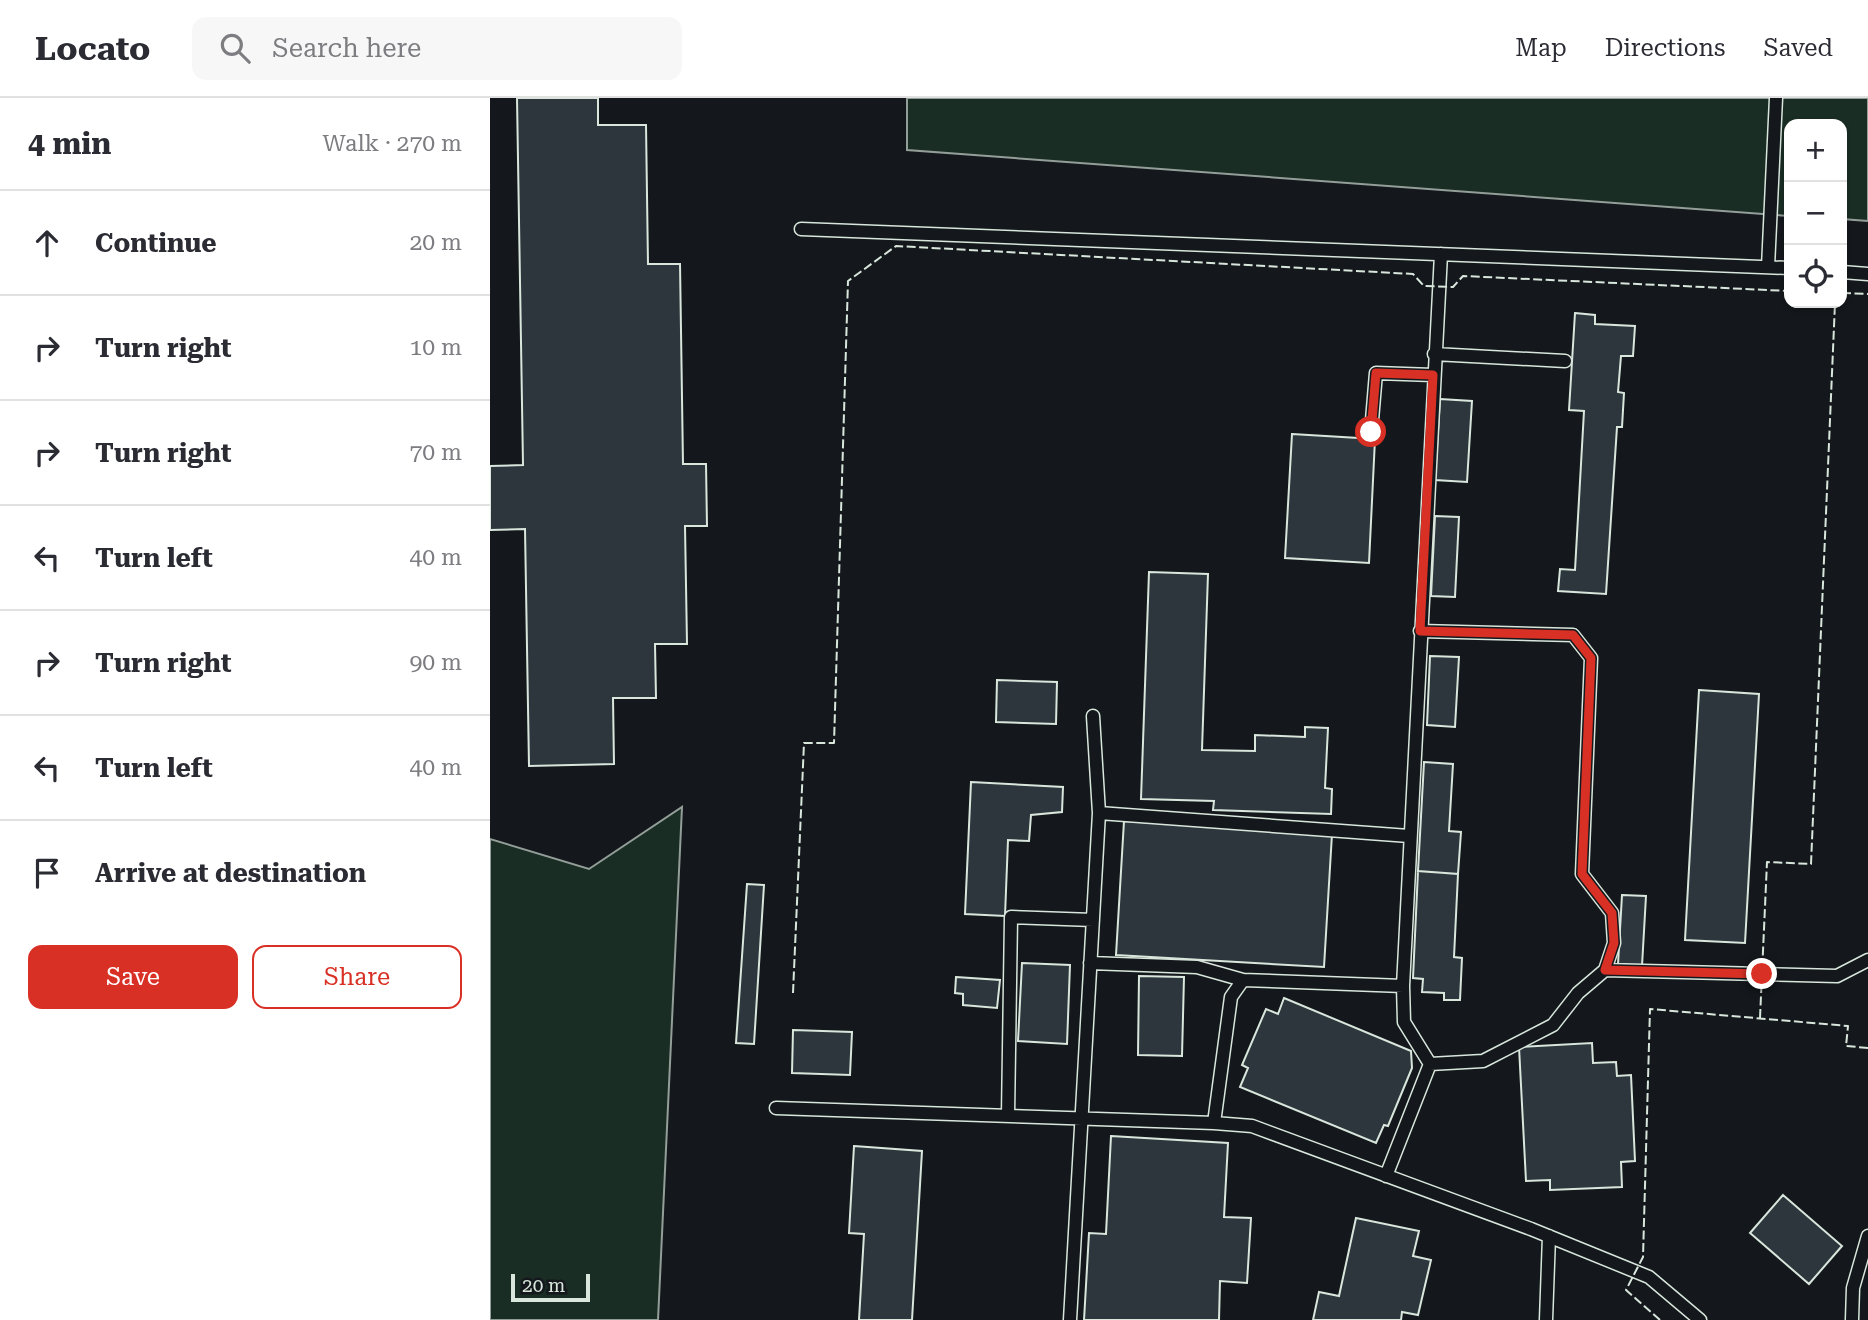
<!DOCTYPE html>
<meta charset="utf-8">
<style>
:root{--surface:#fff;--page:#f7f7f7;--text:#2b2b33;--muted:#7c7c81;--line:#e1e1e2;--accent:#d93025}
body{margin:0;font-family:"Roboto Serif",serif;background:var(--page);color:var(--text)}
.controls{position:absolute;right:21px;top:21px;display:grid;overflow:hidden;border-radius:14px;box-shadow:0 2px 5px #0004}
.controls button{width:63px;height:63px;display:grid;place-items:center;padding:0;border:0;border-bottom:2px solid var(--line);background:var(--surface);color:var(--text);font:35px sans-serif}
.scale{position:absolute;left:21px;bottom:18px;width:79px;box-sizing:border-box;padding-left:7px;border:4px solid #d8e6dc;border-top:0;font-size:19px;line-height:24px;white-space:nowrap;color:#d8e6dc;-webkit-text-stroke:5px #14181c;paint-order:stroke}
.stop{position:absolute;width:21px;height:21px;margin:-16px;border:5px solid #d93025;border-radius:50%;background:#fff}
.stop.end{background:#d93025;border-color:#fff;box-shadow:0 2px 7px #0008}
.list{margin:0;padding:0;list-style:none}
h2{display:flex;justify-content:space-between;align-items:center;height:91px;margin:0;padding:0 28px;font-size:30px}
h2 small{font-size:23px;font-weight:400;color:var(--muted)}
.list li{display:grid;grid-template-columns:46px 1fr auto;gap:21px;align-items:center;box-sizing:border-box;height:105px;padding:0 28px;border-top:2px solid var(--line)}
.list b{display:block;font-size:26px;white-space:nowrap}
.list em{font-size:23px;font-style:normal;color:var(--muted)}
.actions{display:flex;gap:14px;padding:21px 28px}
.actions a{flex:1;padding:16px 0;border:2px solid var(--accent);border-radius:14px;text-align:center;font-size:24px;color:var(--accent)}
.actions .main{background:var(--accent);color:#fff}
.icon{flex:none;width:38px;height:38px;fill:none;stroke:currentColor;stroke-width:2;stroke-linecap:round;stroke-linejoin:round}
.map{position:relative;flex:none;width:1378px;height:1222px;overflow:hidden}
header{display:flex;align-items:center;gap:42px;box-sizing:border-box;height:98px;padding:0 35px;background:var(--surface);border-bottom:2px solid var(--line)}
header strong{font-size:33px}
nav{display:flex;gap:38px;margin-inline-start:auto;font-size:24px}
.search{width:490px;height:63px;background:var(--page);display:flex;align-items:center;gap:18px;box-sizing:border-box;padding:0 24px;border-radius:14px;color:var(--muted);font-size:26px}
main{display:flex}
aside{flex:1;background:var(--surface)}
.map>svg:first-child{display:block}
.green{fill:#1a2d24;stroke:#939e99;stroke-width:2}
.building{fill:#2c363c;stroke:#d8e6dc;stroke-width:2}
.lines{fill:none;stroke-linecap:round;stroke-linejoin:round}
.lane-casing{stroke:#d8e6dc;stroke-width:15}
.lane{stroke:#14181c;stroke-width:12}
.fence{stroke:#d8e6dc;stroke-width:2;stroke-dasharray:9 3.5;stroke-linecap:butt}
.route{stroke:#d93025;stroke-width:9}
</style>
<header>
<strong>Locato</strong>
<div class="search"><svg class="icon" aria-label="search" viewBox="0 0 24 24"><circle cx="10" cy="10" r="6"/><path d="M15 15l6 6"/></svg>Search here</div>
<nav><a>Map</a><a>Directions</a><a>Saved</a></nav>
</header>
<main>
<aside>
<h2>4 min<small>Walk · 270 m</small></h2>
<ul class="list">
<li><svg class="icon" aria-label="ahead" viewBox="0 0 24 24"><path d="M12 20V5M6 11l6-6 6 6"/></svg><div><b>Continue</b></div><em>20 m</em></li>
<li><svg class="icon" aria-label="right" viewBox="0 0 24 24"><path d="M7 20v-9h11M14 6l5 5-5 5"/></svg><div><b>Turn right</b></div><em>10 m</em></li>
<li><svg class="icon" aria-label="right" viewBox="0 0 24 24"><path d="M7 20v-9h11M14 6l5 5-5 5"/></svg><div><b>Turn right</b></div><em>70 m</em></li>
<li><svg class="icon" aria-label="left" viewBox="0 0 24 24"><path d="M17 20v-9H6M10 6l-5 5 5 5"/></svg><div><b>Turn left</b></div><em>40 m</em></li>
<li><svg class="icon" aria-label="right" viewBox="0 0 24 24"><path d="M7 20v-9h11M14 6l5 5-5 5"/></svg><div><b>Turn right</b></div><em>90 m</em></li>
<li><svg class="icon" aria-label="left" viewBox="0 0 24 24"><path d="M17 20v-9H6M10 6l-5 5 5 5"/></svg><div><b>Turn left</b></div><em>40 m</em></li>
<li><svg class="icon" aria-label="arrive" viewBox="0 0 24 24"><path d="M6 21V4h12l-3 4 3 4H6"/></svg><div><b>Arrive at destination</b></div></li>
</ul>
<div class="actions"><a class="main">Save</a><a>Share</a></div>
</aside>
<div class="map">
<svg width="1378" height="1222" viewBox="0 0 1378 1222">
<rect width="100%" height="100%" fill="#14181c"/>
<path class="green" d="M417 0H1378V123L1352 121V26H1299V118L417 52Z
M192 709 168 1222H0V741L99 771Z"/>
<path class="building" d="M27 0H108V27H156L158 166H190L193 366H216L217 428H195L197 546H165L166 600H123L124 666 39 668 35 431 0 432V368L33 367Z
M1085 215 1105 217V226L1145 228 1143 258H1131L1128 294 1134 295 1132 329H1127L1116 496 1068 493 1070 471 1085 472 1094 313 1079 312Z
M950 301 982 303 977 384 945 382Z
M802 336 885 341 879 465 795 460Z
M945 418 969 419 965 499 941 498Z
M659 474 718 476 712 652 765 653V637L815 639V629L838 630 835 690 842 691 841 716 723 712 724 703 651 701Z
M940 558 969 559 965 629 937 627Z
M507 582 567 584 566 626 506 624Z
M1209 592 1269 596 1255 845 1195 842Z
M934 664 963 666 959 733 971 734 968 776 928 773Z
M481 684 573 689 572 714 541 717 539 743 518 742 515 818 475 816Z
M634 723 842 736 834 869 626 857Z
M928 773 968 776 964 859 972 860 970 902H954V895L932 894 933 881 923 880Z
M257 786 274 787 264 946 246 945Z
M1132 797 1156 798 1152 868 1128 866Z
M532 865 580 867 577 946 528 943Z
M649 878 694 879 692 958 648 957Z
M466 879 510 882 507 910 473 907V896L465 895Z
M794 900 921 953 922 970 898 1028 894 1027 886 1045 750 989 758 970 752 967 776 911 788 916Z
M303 932 362 934 360 977 302 975Z
M1102 945 1103 965 1126 964 1127 978 1141 977 1145 1063 1131 1064 1132 1089 1060 1092V1082L1036 1083 1029 949Z
M621 1038 738 1045 734 1119 761 1120 757 1185 730 1183 729 1222H594L599 1135 616 1136Z
M364 1048 432 1053 422 1222H369L374 1136 359 1135Z
M1293 1097 1352 1148 1319 1186 1260 1135Z
M866 1120 929 1133 923 1158 941 1162 928 1217 912 1214 911 1222H823L829 1194 849 1198Z"/>
<g class="lines">
<g class="lane-casing">
<path id="lane" d="M311 131 1299 170
M1278 169 1286 0
M1352 174 1378 176
M944 256 1075 263
M881 334 886 275 943 277
M930 533 1083 537 1101 560 1092 776 1122 815 1124 845 1115 872 1088 895 1063 927 993 963 940 966
M603 618 609 715
M600 865 707 869 753 882
M1115 872 1347 878 1378 862
M913 888 951 156
M286 1010 724 1025 741 899 753 882 913 888 914 924 940 966 896 1078
M518 1018 521 819 603 822
M724 1025 762 1028 1041 1131 1159 1179 1210 1222
M580 1222 609 715 919 738
M1056 1222 1059 1138
M1362 1222 1363 1190 1378 1138"/>
</g>
<use href="#lane" class="lane"/>
<path class="fence" d="M1352 195 1378 196
M303 895 314 645H344L358 183 406 148 923 176 934 188 963 189 973 178 1299 193
M1270 920 1277 764 1321 766 1345 205
M1170 1222 1136 1192 1153 1159 1160 911 1358 928 1356 948 1378 950"/>
</g>
<g class="lines">
<path class="route" d="M881 334 886 275 943 277 930 533 1083 537 1101 560 1092 776 1122 815 1124 845 1115 872 1272 876"/>
</g>
</svg>
<div class="controls">
<button>+</button>
<button>−</button>
<button><svg class="icon" aria-label="locate" viewBox="0 0 24 24"><circle cx="12" cy="12" r="6"/><path d="M12 2v4M12 18v4M2 12h4M18 12h4"/></svg></button>
</div>
<div class="scale">20 m</div>
<div class="stop" style="left:881px;top:334px"></div>
<div class="stop end" style="left:1272px;top:876px"></div>
</div>
</main>
